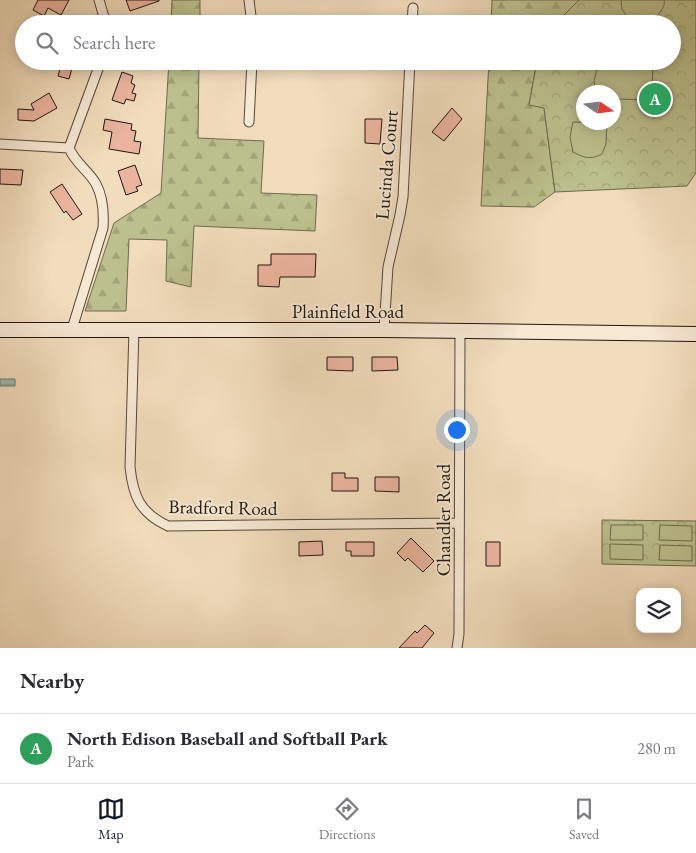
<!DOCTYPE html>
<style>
:root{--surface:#fff;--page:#f2f2f3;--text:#2b2b33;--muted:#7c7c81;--line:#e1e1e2;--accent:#111827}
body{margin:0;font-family:"EB Garamond",serif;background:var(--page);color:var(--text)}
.controls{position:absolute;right:15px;bottom:15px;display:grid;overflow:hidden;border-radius:10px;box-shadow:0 2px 12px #0003}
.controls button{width:45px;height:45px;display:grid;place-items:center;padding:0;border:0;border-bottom:1px solid var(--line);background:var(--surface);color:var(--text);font:25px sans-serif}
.compass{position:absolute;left:576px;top:85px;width:45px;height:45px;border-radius:50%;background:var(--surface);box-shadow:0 2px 12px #0003;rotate:103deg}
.you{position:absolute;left:456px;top:429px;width:18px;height:18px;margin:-12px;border:4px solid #fff;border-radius:50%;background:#1a73e8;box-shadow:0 0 0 8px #1a73e833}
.badge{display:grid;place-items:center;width:32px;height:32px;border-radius:50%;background:var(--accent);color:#fff;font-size:16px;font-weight:700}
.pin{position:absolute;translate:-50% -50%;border:2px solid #fff;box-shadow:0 1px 5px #0006}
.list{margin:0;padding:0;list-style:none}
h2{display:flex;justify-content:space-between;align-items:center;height:65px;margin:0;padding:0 20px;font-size:21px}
h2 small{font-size:16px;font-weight:400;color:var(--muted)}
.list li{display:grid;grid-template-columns:32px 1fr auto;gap:15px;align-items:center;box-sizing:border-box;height:70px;padding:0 20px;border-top:1px solid var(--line)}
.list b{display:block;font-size:19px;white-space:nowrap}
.list p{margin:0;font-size:16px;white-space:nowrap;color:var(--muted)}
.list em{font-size:16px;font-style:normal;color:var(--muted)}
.icon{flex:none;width:28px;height:28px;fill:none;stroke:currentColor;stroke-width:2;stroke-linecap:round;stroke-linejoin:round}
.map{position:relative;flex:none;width:696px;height:648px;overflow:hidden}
.search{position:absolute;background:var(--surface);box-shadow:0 2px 12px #0003;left:15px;right:15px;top:15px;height:55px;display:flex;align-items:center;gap:12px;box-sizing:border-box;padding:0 18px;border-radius:28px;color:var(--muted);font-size:19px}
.sheet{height:135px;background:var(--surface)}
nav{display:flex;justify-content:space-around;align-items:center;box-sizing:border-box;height:70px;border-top:1px solid var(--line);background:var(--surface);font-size:14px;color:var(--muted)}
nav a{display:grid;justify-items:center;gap:2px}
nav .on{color:var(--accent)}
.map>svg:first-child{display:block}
.forest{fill:url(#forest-firs);stroke:#6e6a4e}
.park{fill:url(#park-crowns);stroke:#6e6a4e;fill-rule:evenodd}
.pitch{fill:#bcc08e;stroke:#6e6a4e}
.water{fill:url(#water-rules);stroke:#6a7971}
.building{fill:#ebb49e;stroke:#20150f}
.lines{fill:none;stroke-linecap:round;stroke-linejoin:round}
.street-casing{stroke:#54473a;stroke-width:11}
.secondary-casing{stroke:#20150f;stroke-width:16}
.street{stroke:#f6e8d3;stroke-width:9}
.secondary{stroke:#f6e8d3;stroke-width:14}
.labels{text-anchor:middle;stroke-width:4;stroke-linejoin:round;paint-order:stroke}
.street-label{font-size:19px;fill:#20150f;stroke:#f6e8d3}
</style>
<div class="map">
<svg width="696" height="648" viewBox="0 0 696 648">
<defs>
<pattern id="forest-firs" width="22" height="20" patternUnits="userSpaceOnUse" patternTransform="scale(1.25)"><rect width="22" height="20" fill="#bcc08e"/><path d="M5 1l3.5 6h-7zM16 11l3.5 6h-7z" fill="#a1a479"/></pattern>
<pattern id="park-crowns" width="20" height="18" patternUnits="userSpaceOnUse" patternTransform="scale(1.25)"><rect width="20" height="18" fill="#bcc08e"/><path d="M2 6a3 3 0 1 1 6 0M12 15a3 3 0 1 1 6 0" fill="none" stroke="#a1a479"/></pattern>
<pattern id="water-rules" width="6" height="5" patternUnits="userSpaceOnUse" patternTransform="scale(1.25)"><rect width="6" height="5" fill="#9bbbb3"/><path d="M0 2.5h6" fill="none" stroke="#85a099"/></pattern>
</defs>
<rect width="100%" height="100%" fill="#f1dcbb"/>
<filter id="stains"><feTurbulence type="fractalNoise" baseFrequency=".004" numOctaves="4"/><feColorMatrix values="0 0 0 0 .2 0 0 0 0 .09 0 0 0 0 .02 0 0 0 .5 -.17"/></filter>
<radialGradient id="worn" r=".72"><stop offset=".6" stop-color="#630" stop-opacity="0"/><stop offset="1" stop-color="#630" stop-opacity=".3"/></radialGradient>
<path class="forest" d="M172 0H200V24H171Z
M492 0H579L555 24H491Z
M169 61H199L198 138 264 141 261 193 317 195 315 231 194 226 191 287 166 281 167 240 129 239 126 311H85L114 223 161 193Z
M489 61H537L529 104 544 108 555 192 534 207 481 206Z"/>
<path class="park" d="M579 0H696V173L687 186 555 192 544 108 529 105 537 61H672V24H555ZM584 92H614V122H584Z
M602 520 696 521V566L602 564Z"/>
<path class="pitch" d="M621 0H664C665 5 663 7 661 11 654 24 640 20 628 18L622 9Z
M599 61H653L652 91 654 100 614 99V92H596L594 81Z
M573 122 607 123 606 144 602 154C591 160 584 158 573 152L570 137Z
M611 525H643V540H610Z
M660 525 692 526V541L659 540Z
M610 544 643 545V560L610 559Z
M660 545 692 546V561L659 560Z"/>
<path class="water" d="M0 379H15V386H0Z"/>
<path class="building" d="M38 0H69L61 15 48 8 44 16 33 10Z
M126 0H159V1L130 11Z
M62 61H74L69 79 58 76Z
M122 72 133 76 131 83 135 85 132 93 136 94 134 101 126 99 124 104 112 100Z
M49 93 57 108 34 121 18 120V109L34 110 31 104Z
M452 108 462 119 444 141 432 132Z
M105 119 132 124 131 130 136 131 134 141 141 142 139 154 109 149 112 132 103 130Z
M365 119H382L380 144 365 143Z
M135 165 142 185 136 187 138 191 126 195 118 171Z
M0 169 23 170 21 185 0 184Z
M62 184 82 214 73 220 66 211 64 213 50 192Z
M271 254H316L315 277H280L279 287 258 286V265H271Z
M327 357H353V371L327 370Z
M372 357H397L398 370 372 371Z
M332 473H345V478H358V491H332Z
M375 477H399V492L375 491Z
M411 538 434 561 423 572 408 558 405 561 397 553Z
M322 541 323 555 299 556V542Z
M346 542H374V556H351V551H346Z
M486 542H500V566H486Z
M425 625 434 633 422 648H399L415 631 417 633Z"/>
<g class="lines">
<g class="street-casing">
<path id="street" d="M99 0 106 24
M249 0 252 24
M412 24 413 8
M249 122 252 61
M0 144 69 148C75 163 89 171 96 184 103 197 104 213 103 228L72 329
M69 148 101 61
M134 329 130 467C133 496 140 513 168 526L459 523
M384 330 388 267 400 215 403 197 410 61
M457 648 459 634 460 332"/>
</g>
<g class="secondary-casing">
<path id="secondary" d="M0 330H384L696 334"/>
</g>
<use href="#street" class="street"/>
<use href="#secondary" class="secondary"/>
</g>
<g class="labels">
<g class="street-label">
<text transform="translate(386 165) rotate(-85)" y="7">Lucinda Court</text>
<text x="348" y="318">Plainfield Road</text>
<text transform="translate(223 507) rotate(1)" y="7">Bradford Road</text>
<text transform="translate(443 520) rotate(-90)" y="7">Chandler Road</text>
</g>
</g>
<rect width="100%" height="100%" filter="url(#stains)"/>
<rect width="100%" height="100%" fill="url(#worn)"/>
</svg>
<div class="controls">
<button><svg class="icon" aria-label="layers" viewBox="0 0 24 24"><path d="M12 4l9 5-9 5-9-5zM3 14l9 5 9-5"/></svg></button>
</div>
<svg class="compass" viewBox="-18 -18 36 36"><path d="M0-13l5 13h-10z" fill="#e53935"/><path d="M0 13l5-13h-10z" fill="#7c7c81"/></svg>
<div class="you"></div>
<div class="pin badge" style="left:655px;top:99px;background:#2e9e5b">A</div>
<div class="search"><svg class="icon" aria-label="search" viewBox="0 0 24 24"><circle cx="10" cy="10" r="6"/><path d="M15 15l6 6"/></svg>Search here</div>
</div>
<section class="sheet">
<h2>Nearby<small></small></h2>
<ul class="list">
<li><span class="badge" style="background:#2e9e5b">A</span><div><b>North Edison Baseball and Softball Park</b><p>Park</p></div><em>280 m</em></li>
</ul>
</section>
<nav>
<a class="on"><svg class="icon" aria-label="map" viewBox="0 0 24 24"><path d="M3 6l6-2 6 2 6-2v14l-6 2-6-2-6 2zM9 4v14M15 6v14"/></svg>Map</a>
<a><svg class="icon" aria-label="directions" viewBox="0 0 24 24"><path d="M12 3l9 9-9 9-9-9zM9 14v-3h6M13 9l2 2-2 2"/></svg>Directions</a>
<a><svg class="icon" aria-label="saved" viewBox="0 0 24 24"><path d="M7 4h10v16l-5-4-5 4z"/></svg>Saved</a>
</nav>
